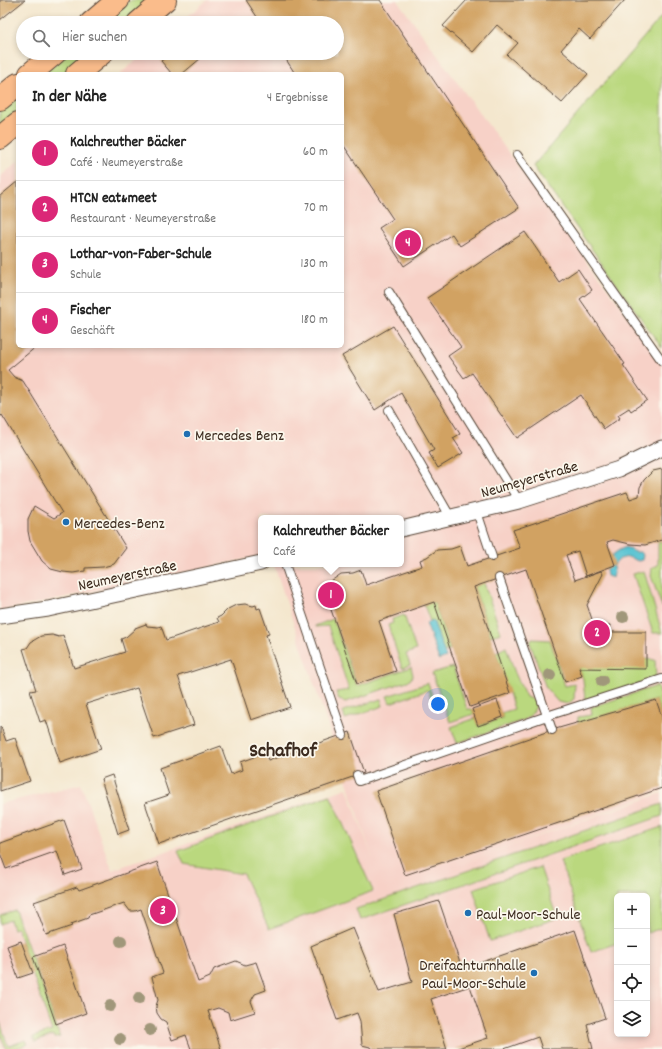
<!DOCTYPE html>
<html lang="de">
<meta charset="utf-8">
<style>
:root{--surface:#fff;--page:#f6f6f6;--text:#222;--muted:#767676;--line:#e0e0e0;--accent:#db2777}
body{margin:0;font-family:Dekko,sans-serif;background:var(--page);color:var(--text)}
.controls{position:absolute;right:12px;bottom:12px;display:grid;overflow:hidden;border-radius:6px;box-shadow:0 2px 6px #0003}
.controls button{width:36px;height:36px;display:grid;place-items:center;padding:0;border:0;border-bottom:1px solid var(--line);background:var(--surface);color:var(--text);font:20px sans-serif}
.you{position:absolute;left:438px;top:704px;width:14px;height:14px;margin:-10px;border:3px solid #fff;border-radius:50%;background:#1a73e8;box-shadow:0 0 0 6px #1a73e833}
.badge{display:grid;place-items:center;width:26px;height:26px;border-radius:50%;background:var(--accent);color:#fff;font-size:13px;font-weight:700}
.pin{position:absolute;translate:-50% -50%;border:2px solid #fff;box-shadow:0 1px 4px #0006}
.popup{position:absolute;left:258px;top:515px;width:146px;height:52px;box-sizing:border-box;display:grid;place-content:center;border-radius:6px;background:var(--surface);filter:drop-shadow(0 1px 3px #0005);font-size:13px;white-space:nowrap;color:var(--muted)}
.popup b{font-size:15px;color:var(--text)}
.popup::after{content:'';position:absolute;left:50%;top:100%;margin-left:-8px;border:8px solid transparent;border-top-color:var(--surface)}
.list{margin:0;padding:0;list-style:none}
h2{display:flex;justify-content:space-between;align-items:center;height:52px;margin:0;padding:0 16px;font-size:17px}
h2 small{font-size:13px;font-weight:400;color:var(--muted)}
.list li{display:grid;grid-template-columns:26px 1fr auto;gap:12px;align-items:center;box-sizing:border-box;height:56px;padding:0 16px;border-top:1px solid var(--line)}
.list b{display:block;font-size:15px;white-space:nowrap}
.list p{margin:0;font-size:13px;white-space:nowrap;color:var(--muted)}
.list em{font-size:13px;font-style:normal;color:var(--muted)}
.icon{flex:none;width:22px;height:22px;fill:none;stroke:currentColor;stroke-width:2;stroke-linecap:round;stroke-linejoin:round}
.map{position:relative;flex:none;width:662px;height:1049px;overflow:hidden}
.search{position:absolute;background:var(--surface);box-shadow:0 2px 6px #0003;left:16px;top:16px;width:328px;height:44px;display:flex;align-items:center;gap:10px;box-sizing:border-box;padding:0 14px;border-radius:22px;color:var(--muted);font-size:15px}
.panel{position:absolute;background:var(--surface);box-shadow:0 2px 6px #0003;left:16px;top:72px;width:328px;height:276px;border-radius:6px}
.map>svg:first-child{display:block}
.built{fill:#f7d1c7;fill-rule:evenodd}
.green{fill:#bad87e;stroke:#7a814e}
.water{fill:#58c3d2;stroke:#4a7678}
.building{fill:#d1a262}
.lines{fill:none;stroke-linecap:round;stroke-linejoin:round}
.lane-casing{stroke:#574638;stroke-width:10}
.street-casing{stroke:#574638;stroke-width:17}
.primary-casing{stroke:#574638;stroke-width:24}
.lane{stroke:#fff;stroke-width:8}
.street{stroke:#fff;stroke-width:15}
.primary{stroke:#fabc8b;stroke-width:22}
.tree{fill:#a0977a}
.poi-dot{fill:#1f6fb2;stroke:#fbf7ec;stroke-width:1.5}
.labels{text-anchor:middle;stroke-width:3.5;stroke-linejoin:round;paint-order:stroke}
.poi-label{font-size:16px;fill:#3b2a1e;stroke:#fbf7ec;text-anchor:start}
.street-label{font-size:16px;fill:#3b2a1e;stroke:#fbf7ec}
.district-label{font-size:20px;font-weight:bold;fill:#3b2a1e;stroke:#fbf7ec}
</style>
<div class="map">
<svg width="662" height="1049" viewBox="0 0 662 1049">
<rect width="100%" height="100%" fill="#fbf7ec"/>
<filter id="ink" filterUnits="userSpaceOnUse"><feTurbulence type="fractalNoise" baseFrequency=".025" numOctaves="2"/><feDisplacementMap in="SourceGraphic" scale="8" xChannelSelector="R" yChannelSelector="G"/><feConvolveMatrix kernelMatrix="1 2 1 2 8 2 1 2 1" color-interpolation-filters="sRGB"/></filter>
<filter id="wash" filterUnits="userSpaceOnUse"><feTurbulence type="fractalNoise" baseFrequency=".012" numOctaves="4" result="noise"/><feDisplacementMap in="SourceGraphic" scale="16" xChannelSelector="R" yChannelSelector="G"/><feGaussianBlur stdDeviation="0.9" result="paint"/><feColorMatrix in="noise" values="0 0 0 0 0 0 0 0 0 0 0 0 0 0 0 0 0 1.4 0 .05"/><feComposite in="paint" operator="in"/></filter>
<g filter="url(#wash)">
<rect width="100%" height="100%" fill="#f4e7ce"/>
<path class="built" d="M207 0H397L662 363V791L450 867 662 793V1049H3L0 1039V804L81 784 112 870 347 788 374 862 274 565 401 564V518H261V556L0 611V177L18 161V346H342V74H120L145 53H337V23H180ZM617 896H647V1034H617Z"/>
<path class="green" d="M131 0H151L123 23H104Z
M662 16V348L533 166Z
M68 53H88L62 74H43Z
M18 95V111L0 126V110Z
M662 541V607L651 576 652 568 658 565V542Z
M644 571 662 633H653L633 574Z
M484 583 501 633 491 636 474 587Z
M434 602 450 650 444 652 433 620 430 621 424 605Z
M404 615 416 650 406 654 410 665 402 668 388 625 393 623 392 619Z
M333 619 357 686 411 667 413 675 410 680 346 702 339 700 336 692 349 690 328 626 315 627V626Z
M532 639 550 640 565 686 575 684 574 699 568 704 558 702 546 688 530 643Z
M506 647 515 673 526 697 537 701C535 711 532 715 524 720L457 743 451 727 476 718 478 726 503 718 501 713 514 709 496 652Z
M646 659 655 660 656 679 585 700 583 679 579 668Z
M453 667 467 709H472L474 714 450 722 432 673Z
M428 683 436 707H434L428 690 390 703 387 696Z
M657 686 662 704V717L656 700 578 723V717L592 715 591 707Z
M381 699 383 706 345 719 343 711Z
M330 795 373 891 269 929 243 874 184 864 178 851Z
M662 804V816L360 920 356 909Z
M662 827V928L647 933V896H617V943L591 952 560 861Z
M540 867 557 918 490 941 473 889Z
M15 910 60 1037 54 1038 53 1035 35 1042 33 1037 52 1031 17 928 13 929 10 920 0 924V915Z
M0 1022 8 1046 26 1040 28 1044 14 1049H6L0 1033Z"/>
<path class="water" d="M626 547 635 552H640L643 555 642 560 638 561 628 557 620 559 613 566 614 573 613 578 607 576C603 561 613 552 626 547Z
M433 620 446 657 439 660 426 623Z"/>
<g id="blocks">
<path class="building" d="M0 0H25L0 20Z
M246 0H380L519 208 460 246 452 234 404 266 379 228 393 219 342 143V74H291L294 72 282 53H337V23H261Z
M467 0H625L590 39 579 29 561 50 588 74 562 103 507 55 518 43 497 25 473 52 443 26Z
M171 53H207L182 74H172L161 61Z
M18 181V346H37L8 370 14 377 23 381 126 548 114 564 103 567 85 568V571L73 573 63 572 51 569 42 561 30 541 28 531V519L34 506 54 518 62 513 2 415 0 417V196Z
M525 232 559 282 578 269 592 290 580 299 625 364 623 365 647 400 631 411 629 408 618 415 620 418 604 429 581 395 517 438 472 373 464 378 448 356 461 347 427 298Z
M393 326 460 434 453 438 463 453 438 468 429 453 434 450 401 393 375 410 342 356Z
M662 469V540L645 545 630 544 613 540 607 542 615 565 586 576 578 551 566 555 575 580 601 571 603 574 587 605 594 625H610V632H646V669L579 668 582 676 565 682 526 569 474 587 510 693 470 707 434 602 379 621 396 671 357 684 322 584 331 581 341 574 353 573 361 570 366 585 422 566 420 560 427 557 437 550 451 549 460 546 467 566 520 548 513 530 627 492 630 499 639 496 640 487 644 480 653 471Z
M245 604 253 606 256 605 257 609 260 608 269 634 266 635 290 707 251 720 231 659 178 676 194 725 154 738 137 688 86 704 101 749 60 763 46 720 40 722 30 691 36 690 23 649 27 648 31 642 41 636 52 635 59 637 63 635 74 668 125 652 121 639 126 637 135 629V628L146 624 147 626 158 627 161 626 166 640 219 622 217 618 221 616 228 609 236 605Z
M497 700 503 717 478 726 472 709Z
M656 700 662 717V788L405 875 376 791 552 730Z
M0 727H1L6 741 15 738 30 781 0 791Z
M350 732 364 773 159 844 145 803 169 795 160 768 221 746 231 774 242 770 240 762 265 753 268 761Z
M112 775 129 830 118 834 101 779Z
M64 820 82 869 65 875 57 851 6 869 0 853V843Z
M157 862 198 982 210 977 214 969 236 961 245 965 256 962 266 990 255 994 251 1001 255 1012 230 1020 228 1012 218 1008 208 1011 221 1049H191L186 1035 172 1040 166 1022 161 1019 157 1013 156 1006 158 1000 152 977 163 973 141 909 135 911H130L124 903 89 915 88 918 71 924 72 926 46 935 34 902 77 887 79 890Z
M439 901 462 969 575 930 605 1018 587 1024 593 1049H542L538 1037 504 1049H455L488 1038 470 986 431 999 447 1049H371L370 1047 362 1045 360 1021 357 1013 337 1020 311 946 353 928 379 992 412 982 394 914Z
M21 941 33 973 18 978 7 946Z
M63 946 86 1013 56 1024 33 957Z"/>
</g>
</g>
<g filter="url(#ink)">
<use href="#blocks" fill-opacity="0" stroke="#574638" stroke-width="1"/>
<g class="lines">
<g class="lane-casing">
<path id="lane" d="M517 155 662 361
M389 292 519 501
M389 410 451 518
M477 512 492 557
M285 564 343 735
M499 578 552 730
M357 775 359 781 547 716 662 679"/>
</g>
<g class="street-casing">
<path id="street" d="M401 529 519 501 619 469 662 448
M0 616 48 609 261 563"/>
</g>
<g class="primary-casing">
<path id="primary" d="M91 23 118 0
M138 23 165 0
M30 74 55 53
M77 74 102 53
M0 99 18 84
M0 138 18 123"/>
</g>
<use href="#lane" class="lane"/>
<use href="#street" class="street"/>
<use href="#primary" class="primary"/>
</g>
<g class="tree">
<circle cx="623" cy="617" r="6"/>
<circle cx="550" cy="675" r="6"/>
<circle cx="602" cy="681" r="6"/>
<circle cx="121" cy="941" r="6"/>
<circle cx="139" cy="998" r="6"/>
<circle cx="110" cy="1006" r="6"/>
<circle cx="150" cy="1030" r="6"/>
<circle cx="120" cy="1039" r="6"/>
</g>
</g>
<g class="poi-dot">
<circle cx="187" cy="434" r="4"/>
<circle cx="66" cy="522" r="4"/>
<circle cx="468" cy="913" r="4"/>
<circle cx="534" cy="973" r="4"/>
</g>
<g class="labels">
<g class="poi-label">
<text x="195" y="440">Mercedes Benz</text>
<text x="74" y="528">Mercedes-Benz</text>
<text x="476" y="919">Paul-Moor-Schule</text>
<text x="526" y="970" text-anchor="end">Dreifachturnhalle<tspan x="526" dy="18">Paul-Moor-Schule</tspan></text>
</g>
<g class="street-label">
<text transform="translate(529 478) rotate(-16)" y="6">Neumeyerstraße</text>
<text transform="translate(127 574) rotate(-12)" y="6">Neumeyerstraße</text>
</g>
<g class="district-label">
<text x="283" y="756">Schafhof</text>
</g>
</g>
</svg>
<div class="controls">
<button>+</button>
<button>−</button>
<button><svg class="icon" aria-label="locate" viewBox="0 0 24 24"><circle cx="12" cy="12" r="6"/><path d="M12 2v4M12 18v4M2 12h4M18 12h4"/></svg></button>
<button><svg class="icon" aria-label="layers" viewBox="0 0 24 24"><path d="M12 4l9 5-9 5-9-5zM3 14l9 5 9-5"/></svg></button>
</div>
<div class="you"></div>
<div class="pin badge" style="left:331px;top:595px">1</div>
<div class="popup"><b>Kalchreuther Bäcker</b>Café</div>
<div class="pin badge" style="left:597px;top:633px">2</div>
<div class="pin badge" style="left:163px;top:911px">3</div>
<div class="pin badge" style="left:408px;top:243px">4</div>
<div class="search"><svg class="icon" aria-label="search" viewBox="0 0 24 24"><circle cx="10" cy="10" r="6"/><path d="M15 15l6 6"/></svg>Hier suchen</div>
<section class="panel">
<h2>In der Nähe<small>4 Ergebnisse</small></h2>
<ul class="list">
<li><span class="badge">1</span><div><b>Kalchreuther Bäcker</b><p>Café · Neumeyerstraße</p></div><em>60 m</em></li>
<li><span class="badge">2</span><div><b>HTCN eat&amp;meet</b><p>Restaurant · Neumeyerstraße</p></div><em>70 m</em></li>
<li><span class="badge">3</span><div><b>Lothar-von-Faber-Schule</b><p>Schule</p></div><em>130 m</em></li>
<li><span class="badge">4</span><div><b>Fischer</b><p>Geschäft</p></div><em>180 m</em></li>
</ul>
</section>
</div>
